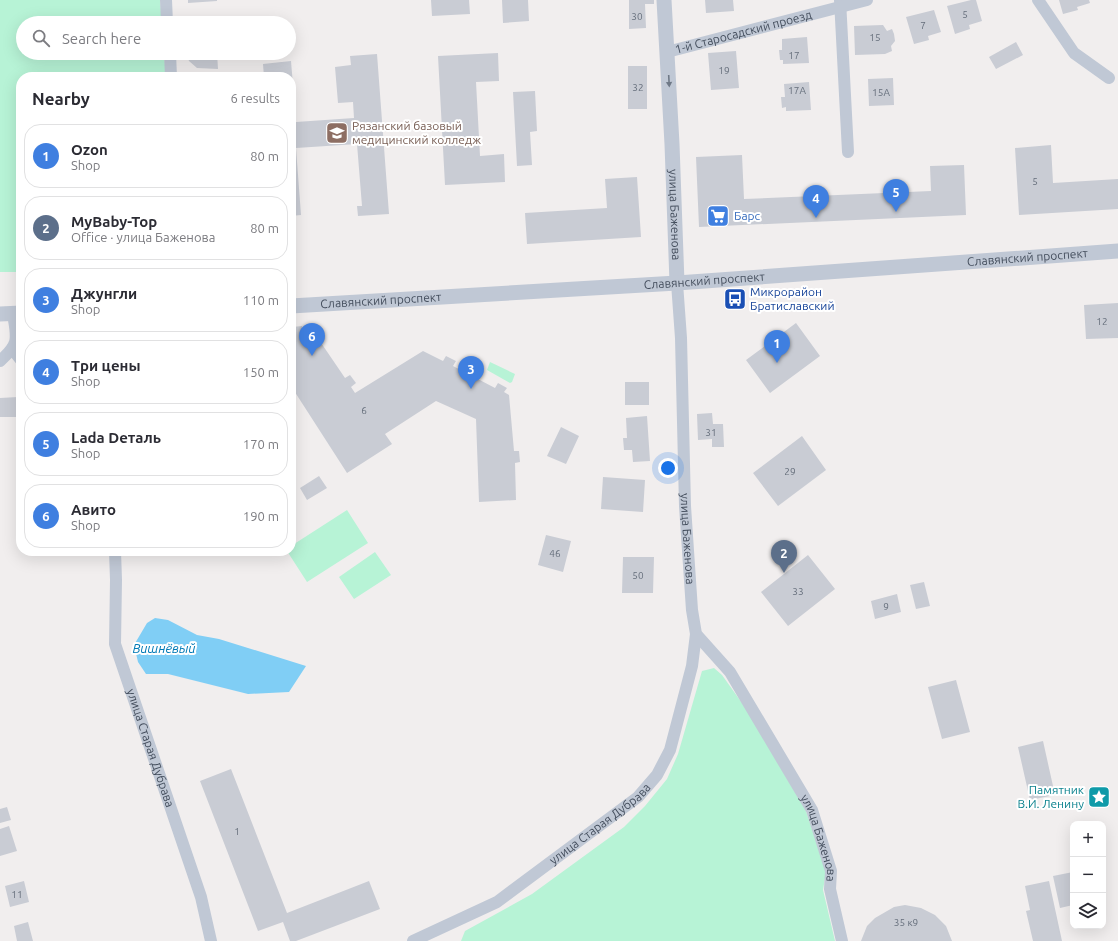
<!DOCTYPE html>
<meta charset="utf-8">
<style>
:root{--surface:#fff;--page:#f7f7f7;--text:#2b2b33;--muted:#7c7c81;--line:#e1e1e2;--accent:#7c3aed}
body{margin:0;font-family:Ubuntu,sans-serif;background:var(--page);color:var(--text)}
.controls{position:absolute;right:12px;bottom:12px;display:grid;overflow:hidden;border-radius:8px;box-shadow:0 4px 16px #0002}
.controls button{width:36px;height:36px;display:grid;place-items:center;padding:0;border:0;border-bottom:1px solid var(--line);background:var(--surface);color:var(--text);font:20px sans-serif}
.you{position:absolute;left:668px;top:468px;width:14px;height:14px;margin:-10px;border:3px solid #fff;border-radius:50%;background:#1a73e8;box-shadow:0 0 0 6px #1a73e833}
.badge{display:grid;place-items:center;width:26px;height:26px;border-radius:50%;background:var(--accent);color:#fff;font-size:13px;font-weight:700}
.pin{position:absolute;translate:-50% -33px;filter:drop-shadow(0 1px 2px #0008)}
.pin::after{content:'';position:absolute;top:21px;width:14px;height:12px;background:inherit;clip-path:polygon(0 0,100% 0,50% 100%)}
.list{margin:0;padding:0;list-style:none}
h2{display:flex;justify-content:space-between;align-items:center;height:52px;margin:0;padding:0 16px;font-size:17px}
h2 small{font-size:13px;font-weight:400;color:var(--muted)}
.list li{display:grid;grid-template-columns:26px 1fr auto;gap:12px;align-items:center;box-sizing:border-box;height:64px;margin:0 8px 8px;padding:0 8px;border:1px solid var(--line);border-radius:16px}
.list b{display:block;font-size:15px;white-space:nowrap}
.list p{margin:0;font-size:13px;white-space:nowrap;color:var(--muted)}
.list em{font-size:13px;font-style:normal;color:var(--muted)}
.icon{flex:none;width:22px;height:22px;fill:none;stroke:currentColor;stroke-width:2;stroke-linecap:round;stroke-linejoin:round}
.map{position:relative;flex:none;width:1118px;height:941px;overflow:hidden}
.search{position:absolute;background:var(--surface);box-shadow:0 4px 16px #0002;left:16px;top:16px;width:280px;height:44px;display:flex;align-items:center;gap:10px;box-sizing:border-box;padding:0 14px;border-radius:22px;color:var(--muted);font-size:15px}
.panel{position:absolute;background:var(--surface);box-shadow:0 4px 16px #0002;left:16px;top:72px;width:280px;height:484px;border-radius:16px}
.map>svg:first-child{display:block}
.green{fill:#b7f3d6}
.water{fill:#80cef5}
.building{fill:#c9ccd4}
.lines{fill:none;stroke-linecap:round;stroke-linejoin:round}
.minor{stroke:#c0c8d5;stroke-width:12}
.tertiary{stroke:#c0c8d5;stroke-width:15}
.oneway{fill:#6f7987}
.labels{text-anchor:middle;stroke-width:4;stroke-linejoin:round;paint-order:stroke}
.number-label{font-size:10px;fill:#656e7b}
.street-label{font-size:12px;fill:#444e5d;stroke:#fff}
.education-label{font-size:12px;fill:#785e54;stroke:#fff;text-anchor:start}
.shop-label{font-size:12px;fill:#366cbe;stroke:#fff;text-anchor:start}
.transit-label{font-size:12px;fill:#164399;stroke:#fff;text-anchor:start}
.culture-label{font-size:12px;fill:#0d838f;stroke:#fff;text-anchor:end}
.water-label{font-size:13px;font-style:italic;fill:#0079b5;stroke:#fff}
</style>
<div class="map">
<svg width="1118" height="941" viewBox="0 0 1118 941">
<rect width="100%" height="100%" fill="#f1eeee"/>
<path class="green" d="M0 0H160L162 23H23V53H164L166 77H21V272H0Z
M490 362 515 374 512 382 510 383 487 370Z
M347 510 368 543 307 582 287 551H291V546Z
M375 552 391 575 354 599 339 577Z
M714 668 722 675 747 710 806 811 826 872 823 890 835 941H461L465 931 532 894 624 827 645 806 667 779 678 754 702 671Z"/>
<path class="water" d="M155 618 168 620 197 635 219 639 306 666 289 692 248 694 168 674H146L138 662 134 645 147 623Z"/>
<path class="building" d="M188 0H217V1L188 3Z
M431 0H469L470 14 432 16Z
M502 0H528L529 21 503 23Z
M629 0H654V4H645L646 28 629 29Z
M705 0H733L734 11 706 13Z
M971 0H976L982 21 969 25 970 29 955 34 947 6Z
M1059 0H1089L1090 3 1077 7 1078 10 1063 14Z
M934 10 941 32 928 36 929 40 914 44 906 17Z
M883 25 887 31 892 29 894 34 895 41 891 46 892 51 885 54 855 55 854 26Z
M807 37 809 63 783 64V60H780L779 50H782V39Z
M1016 42 1023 55 996 69 989 57Z
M736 51 739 88 711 90 708 53Z
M186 53H217L218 69 197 68 189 61Z
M498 53 499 81 476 82 480 156 504 154 505 182 445 185 438 56Z
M377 54 389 214 358 216 357 206H362L357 144 296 148 301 215 291 216V77H264L263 64 291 61 296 122 354 118 353 102 338 103 335 67 351 65 350 56Z
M628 66H647V109H628Z
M893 78 894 105 869 106 868 79Z
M809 82 811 110 786 111V107L782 108 781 97H785L784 84Z
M535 91 537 131 530 132 532 165 517 166 513 92Z
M1051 145 1053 183 1118 179V209L1019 215 1015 148Z
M742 155 744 199 931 191 930 166 964 165 966 215 699 227 696 157Z
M637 177 641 237 527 244 525 213 607 208 605 179Z
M1118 303V338L1086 339 1084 305Z
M796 323 820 356 770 393 746 360Z
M302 326V331H313L345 378 350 375 356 383 351 387 355 393 423 351 443 361 446 356 456 361 453 366 495 388 498 383 507 388 504 392 509 395 514 451H519L520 462 515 463 516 500 479 502 476 419 436 401 385 434 392 444 347 473 291 386 292 327Z
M625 382H649V405H625Z
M18 397 19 417H0V398Z
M712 413 713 424H723L724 447H712V439L698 440 697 414Z
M647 416 650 461 633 462 632 450H624L623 438H627L626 418Z
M561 427 579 436 566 464 547 456Z
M802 436 826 470 778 506 753 473Z
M319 476 327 488 307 500 300 488Z
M603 477 645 480 643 512 601 509Z
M546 535 571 541 563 572 538 565Z
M808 555 835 589 788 626 761 592Z
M623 557H654L653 593H622Z
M924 582 930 606 916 609 910 585Z
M897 594 901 612 875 619 871 601Z
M956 680 970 732 942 739 928 687Z
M1043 741 1055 795 1030 800 1018 747Z
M231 769 287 913 369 881 380 909 296 941H290L283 922 258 931 200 781Z
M7 807 11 820 0 823V809Z
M9 826 17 851 0 856V829Z
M1073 872V905L1060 908 1053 876Z
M24 881 29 902 10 907 5 886Z
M1049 881 1062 941H1033L1026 911 1030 910 1025 886Z
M905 905 921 908 935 915 946 926 952 941H861L867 926 875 918 894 907Z
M28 922 33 941H17L14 926Z"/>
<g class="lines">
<g class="minor">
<path d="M166 0 167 23"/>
<path d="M840 0 848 152"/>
<path d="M1038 0 1074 53 1109 78"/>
<path id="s1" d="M667 52 867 0"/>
<path d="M170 53 171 77"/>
<path id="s2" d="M677 283 681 338 685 506 692 610 696 634 730 672 812 810 831 871 830 889 842 941"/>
<path d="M13 350 21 360"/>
<path d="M0 361C20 343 17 339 13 314"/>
<path id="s3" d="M115 551 116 580 115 644 201 897 211 941"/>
<path id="s4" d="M413 941 497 902 638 797 657 775 670 750 692 666 696 634"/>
</g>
<g class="tertiary">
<path id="s5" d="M664 0 672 144 677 283"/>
<path id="s6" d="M291 306 677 283 1118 251"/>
<path d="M0 314 21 313"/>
</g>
</g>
<defs><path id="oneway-solid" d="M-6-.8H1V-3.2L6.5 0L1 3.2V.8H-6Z"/></defs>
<use class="oneway" href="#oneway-solid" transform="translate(669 81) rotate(87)"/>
<defs>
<g id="university-square" transform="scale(1.15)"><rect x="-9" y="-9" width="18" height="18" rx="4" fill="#8d6e63" stroke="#fff"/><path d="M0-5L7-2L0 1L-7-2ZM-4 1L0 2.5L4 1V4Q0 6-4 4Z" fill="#fff"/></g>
<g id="supermarket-square" transform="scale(1.15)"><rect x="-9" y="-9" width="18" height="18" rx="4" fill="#3f7fe0" stroke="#fff"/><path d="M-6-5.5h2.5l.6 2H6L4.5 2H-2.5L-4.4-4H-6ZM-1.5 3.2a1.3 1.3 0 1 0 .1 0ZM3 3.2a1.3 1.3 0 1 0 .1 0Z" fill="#fff"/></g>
<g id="bus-square" transform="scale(1.15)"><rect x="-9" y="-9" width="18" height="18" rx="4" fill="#1a4fb4" stroke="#fff"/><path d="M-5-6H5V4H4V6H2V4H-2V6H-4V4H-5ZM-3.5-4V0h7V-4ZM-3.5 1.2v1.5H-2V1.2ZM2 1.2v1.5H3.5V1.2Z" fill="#fff"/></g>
<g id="sight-square" transform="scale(1.15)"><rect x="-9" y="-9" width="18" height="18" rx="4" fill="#0f9aa8" stroke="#fff"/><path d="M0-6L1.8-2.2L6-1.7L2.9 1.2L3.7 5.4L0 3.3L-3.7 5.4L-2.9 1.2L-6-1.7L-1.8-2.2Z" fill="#fff"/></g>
</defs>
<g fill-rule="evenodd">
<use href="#university-square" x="337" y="133"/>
<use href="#supermarket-square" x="718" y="216"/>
<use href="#bus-square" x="735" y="299"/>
<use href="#sight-square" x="1099" y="797"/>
</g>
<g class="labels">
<g class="number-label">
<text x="965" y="18">5</text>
<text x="637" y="20">30</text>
<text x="923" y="29">7</text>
<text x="875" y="41">15</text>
<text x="794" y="59">17</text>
<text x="724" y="74">19</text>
<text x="638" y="91">32</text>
<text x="797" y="94">17А</text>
<text x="881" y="96">15А</text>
<text x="1035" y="185">5</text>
<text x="1102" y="325">12</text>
<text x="364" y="414">6</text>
<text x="711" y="436">31</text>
<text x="790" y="475">29</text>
<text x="555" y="557">46</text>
<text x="638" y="579">50</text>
<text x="798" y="595">33</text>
<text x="886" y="610">9</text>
<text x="237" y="835">1</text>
<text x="17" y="898">11</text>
<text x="906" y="926">35 к9</text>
</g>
<g class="street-label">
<text dy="4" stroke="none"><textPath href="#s1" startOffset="79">1-й Старосадский проезд</textPath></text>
<text dy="4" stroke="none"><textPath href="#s5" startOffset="215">улица Баженова</textPath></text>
<text dy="4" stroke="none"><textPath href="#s6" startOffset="738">Славянский проспект</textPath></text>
<text dy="4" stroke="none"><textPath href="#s6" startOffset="414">Славянский проспект</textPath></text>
<text dy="4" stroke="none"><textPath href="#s6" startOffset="90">Славянский проспект</textPath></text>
<text dy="4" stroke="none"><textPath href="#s2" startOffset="256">улица Баженова</textPath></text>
<text dy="4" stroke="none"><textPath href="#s3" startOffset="203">улица Старая Дубрава</textPath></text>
<text dy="4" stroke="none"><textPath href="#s4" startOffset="222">улица Старая Дубрава</textPath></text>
<text dy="4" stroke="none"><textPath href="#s2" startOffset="592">улица Баженова</textPath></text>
</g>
<g class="education-label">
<text x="352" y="130">Рязанский базовый<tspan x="352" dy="14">медицинский колледж</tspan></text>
</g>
<g class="shop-label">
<text x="734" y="220">Барс</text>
</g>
<g class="transit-label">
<text x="750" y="296">Микрорайон<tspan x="750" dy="14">Братиславский</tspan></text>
</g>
<g class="culture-label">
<text x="1084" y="794">Памятник<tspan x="1084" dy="14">В.И. Ленину</tspan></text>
</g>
<g class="water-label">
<text x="164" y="653">Вишнёвый</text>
</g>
</g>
</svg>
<div class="controls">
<button>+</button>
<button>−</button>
<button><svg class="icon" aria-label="layers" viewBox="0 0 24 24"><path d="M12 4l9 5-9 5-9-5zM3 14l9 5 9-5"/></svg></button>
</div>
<div class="you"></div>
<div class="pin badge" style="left:777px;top:363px;background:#3f7fe0">1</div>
<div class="pin badge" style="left:784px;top:573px;background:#5c6f8a">2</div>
<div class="pin badge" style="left:471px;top:389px;background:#3f7fe0">3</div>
<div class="pin badge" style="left:816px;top:218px;background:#3f7fe0">4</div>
<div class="pin badge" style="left:896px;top:212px;background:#3f7fe0">5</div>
<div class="pin badge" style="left:312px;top:356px;background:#3f7fe0">6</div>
<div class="search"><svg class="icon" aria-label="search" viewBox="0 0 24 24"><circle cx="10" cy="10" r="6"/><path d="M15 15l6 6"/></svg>Search here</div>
<section class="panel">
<h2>Nearby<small>6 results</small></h2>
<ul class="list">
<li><span class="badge" style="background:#3f7fe0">1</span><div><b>Ozon</b><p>Shop</p></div><em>80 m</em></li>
<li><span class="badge" style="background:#5c6f8a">2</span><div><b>MyBaby-Top</b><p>Office · улица Баженова</p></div><em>80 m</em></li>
<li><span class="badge" style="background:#3f7fe0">3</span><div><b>Джунгли</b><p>Shop</p></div><em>110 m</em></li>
<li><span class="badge" style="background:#3f7fe0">4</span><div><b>Три цены</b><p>Shop</p></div><em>150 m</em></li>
<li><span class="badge" style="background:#3f7fe0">5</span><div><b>Lada Dеталь</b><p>Shop</p></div><em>170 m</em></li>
<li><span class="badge" style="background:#3f7fe0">6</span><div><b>Авито</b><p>Shop</p></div><em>190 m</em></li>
</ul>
</section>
</div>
